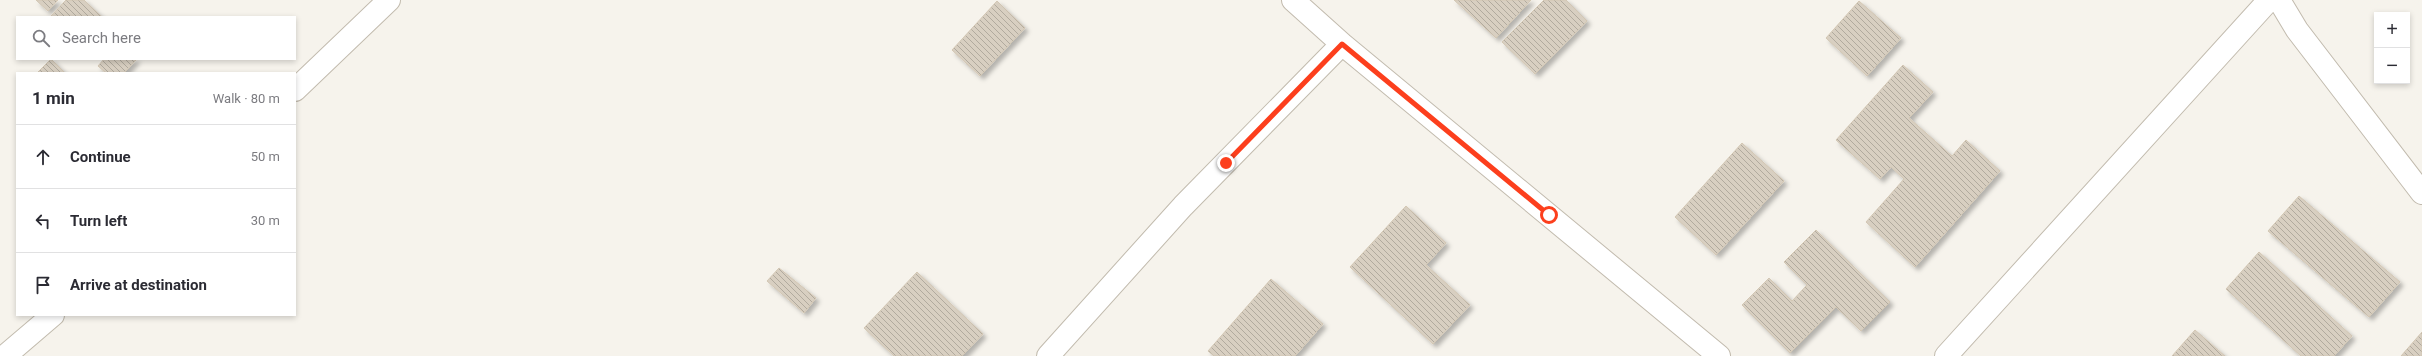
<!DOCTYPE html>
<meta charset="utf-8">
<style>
:root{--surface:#fff;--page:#f7f7f7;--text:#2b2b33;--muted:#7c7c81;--line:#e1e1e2}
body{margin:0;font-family:Roboto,sans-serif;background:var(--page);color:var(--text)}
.controls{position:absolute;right:12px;top:12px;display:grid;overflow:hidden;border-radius:0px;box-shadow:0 2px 6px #0003}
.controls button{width:36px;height:36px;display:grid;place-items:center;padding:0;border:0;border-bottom:1px solid var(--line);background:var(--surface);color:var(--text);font:20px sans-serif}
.stop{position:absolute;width:12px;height:12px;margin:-9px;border:3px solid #fc3f1d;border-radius:50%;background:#fff}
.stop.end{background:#fc3f1d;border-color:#fff;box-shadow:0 1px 4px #0008}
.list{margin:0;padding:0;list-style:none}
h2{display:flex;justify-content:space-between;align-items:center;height:52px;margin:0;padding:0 16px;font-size:17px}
h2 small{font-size:13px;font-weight:400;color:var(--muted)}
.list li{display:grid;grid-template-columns:26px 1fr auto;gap:12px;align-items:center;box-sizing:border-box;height:64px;padding:0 16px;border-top:1px solid var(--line)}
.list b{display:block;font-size:15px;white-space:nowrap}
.list em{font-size:13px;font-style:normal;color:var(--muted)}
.icon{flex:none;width:22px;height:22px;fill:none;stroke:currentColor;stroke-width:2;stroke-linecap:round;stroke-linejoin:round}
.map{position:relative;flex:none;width:2422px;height:356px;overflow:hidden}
.search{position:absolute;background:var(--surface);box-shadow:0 2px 6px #0003;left:16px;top:16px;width:280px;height:44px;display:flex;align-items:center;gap:10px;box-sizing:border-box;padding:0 14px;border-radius:0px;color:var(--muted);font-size:15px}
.panel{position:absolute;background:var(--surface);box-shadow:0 2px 6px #0003;left:16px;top:72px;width:280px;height:244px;border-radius:0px}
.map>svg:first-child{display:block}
.building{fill:url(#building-back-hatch);stroke:#d3c7b4;filter:url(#shadow)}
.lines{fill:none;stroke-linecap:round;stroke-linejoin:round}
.street-casing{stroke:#c2bbae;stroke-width:24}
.street{stroke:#fff;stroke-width:22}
.route{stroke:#fc3f1d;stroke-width:5}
</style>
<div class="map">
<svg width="2422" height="356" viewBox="0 0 2422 356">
<defs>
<pattern id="building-back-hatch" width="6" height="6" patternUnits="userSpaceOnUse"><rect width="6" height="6" fill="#d8cfc1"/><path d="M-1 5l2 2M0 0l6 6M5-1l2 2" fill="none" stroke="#b1aa9e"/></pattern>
<filter id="shadow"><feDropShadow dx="3.5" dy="3.5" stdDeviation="2" flood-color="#0004"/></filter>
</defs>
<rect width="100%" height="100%" fill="#f6f3ec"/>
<path class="building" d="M36 0H58L48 11Z
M66 0H84L102 17H50Z
M1454 0H1531L1496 38Z
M1544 0H1566L1587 21 1535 74 1502 42Z
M997 1 1025 28 980 76 952 50Z
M1859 1 1901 38 1867 76 1826 38Z
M51 59 65 73H37Z
M104 59H137L124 73H106L98 66Z
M1903 65 1933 92 1909 118 1952 156 1966 140 2000 171 1915 267 1866 222 1904 179 1891 167 1880 179 1836 140Z
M1742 143 1784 181 1716 255 1675 217Z
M2299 196 2400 282 2369 317 2268 231Z
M1406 206 1446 243 1426 265 1470 305 1433 344 1350 267Z
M1816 230 1890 302 1861 331 1836 307 1790 353 1742 305 1769 278 1792 301 1807 285 1784 262Z
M2259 252 2352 336 2334 356H2301L2226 289Z
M779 268 816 298 804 313 767 281Z
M917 272 983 334 962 356H894L864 328Z
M1271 279 1323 324 1295 356H1214L1208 351Z
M2195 330 2225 356H2172Z
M2422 332V356H2401Z"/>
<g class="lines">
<g class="street-casing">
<path id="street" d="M1293 0 1342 44 1719 356
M2279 0 2297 30 2422 193
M295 90 389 0
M5 356 53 315
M1048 356 1183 206 1342 44
M1946 356 2269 0"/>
</g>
<use href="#street" class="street"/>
</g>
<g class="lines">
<path class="route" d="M1226 163 1342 44 1549 215"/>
</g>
</svg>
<div class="controls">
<button>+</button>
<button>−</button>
</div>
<div class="stop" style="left:1549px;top:215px"></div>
<div class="stop end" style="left:1226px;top:163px"></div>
<div class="search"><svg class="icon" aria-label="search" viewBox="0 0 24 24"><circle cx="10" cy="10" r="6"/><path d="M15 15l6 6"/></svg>Search here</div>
<section class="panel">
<h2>1 min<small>Walk · 80 m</small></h2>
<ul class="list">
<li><svg class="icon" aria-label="ahead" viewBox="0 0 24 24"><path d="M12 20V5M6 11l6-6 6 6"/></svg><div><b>Continue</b></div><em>50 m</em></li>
<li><svg class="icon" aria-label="left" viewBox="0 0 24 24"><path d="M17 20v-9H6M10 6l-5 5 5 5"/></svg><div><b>Turn left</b></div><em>30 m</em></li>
<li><svg class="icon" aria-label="arrive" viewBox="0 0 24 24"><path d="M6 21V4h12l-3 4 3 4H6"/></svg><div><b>Arrive at destination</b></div></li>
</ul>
</section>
</div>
